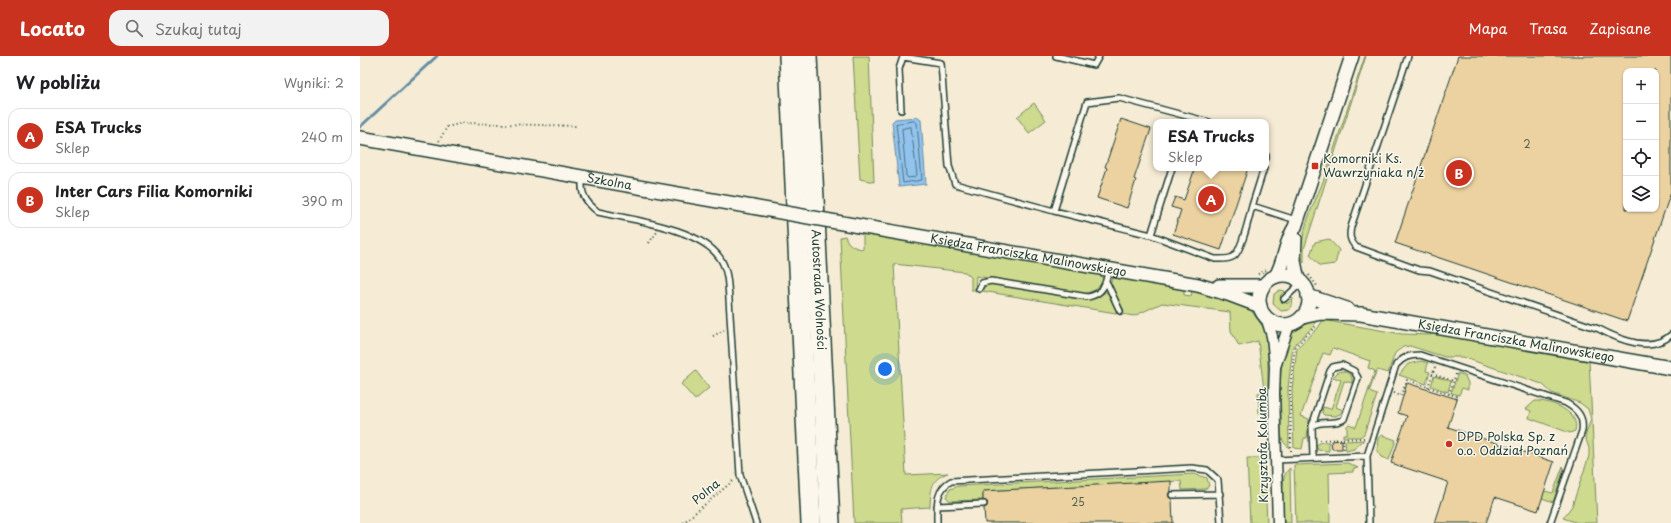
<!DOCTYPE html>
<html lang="pl">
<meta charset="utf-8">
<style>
:root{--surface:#fff;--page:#f2f2f2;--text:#202124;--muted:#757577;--line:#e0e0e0;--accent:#c8321e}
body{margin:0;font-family:"Playpen Sans",sans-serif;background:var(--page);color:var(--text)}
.controls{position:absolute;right:12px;top:12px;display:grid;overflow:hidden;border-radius:8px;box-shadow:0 1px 3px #0004}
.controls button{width:36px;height:36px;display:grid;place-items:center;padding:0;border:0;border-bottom:1px solid var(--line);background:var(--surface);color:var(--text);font:20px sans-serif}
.you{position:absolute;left:525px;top:313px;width:14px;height:14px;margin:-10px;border:3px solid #fff;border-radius:50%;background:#1a73e8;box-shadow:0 0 0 6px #1a73e833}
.badge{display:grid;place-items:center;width:26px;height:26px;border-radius:50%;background:var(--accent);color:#fff;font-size:13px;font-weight:700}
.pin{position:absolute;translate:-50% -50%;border:2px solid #fff;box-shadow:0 1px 4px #0006}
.popup{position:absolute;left:793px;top:63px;width:116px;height:52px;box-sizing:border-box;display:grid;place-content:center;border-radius:8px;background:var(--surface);filter:drop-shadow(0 1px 3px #0005);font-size:13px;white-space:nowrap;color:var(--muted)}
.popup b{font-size:15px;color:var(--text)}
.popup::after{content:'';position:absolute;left:50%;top:100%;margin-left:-8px;border:8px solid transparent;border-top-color:var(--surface)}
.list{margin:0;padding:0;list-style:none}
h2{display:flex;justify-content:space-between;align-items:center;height:52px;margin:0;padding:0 16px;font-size:17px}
h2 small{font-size:13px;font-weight:400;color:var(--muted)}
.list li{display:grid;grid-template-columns:26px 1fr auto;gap:12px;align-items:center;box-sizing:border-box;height:56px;margin:0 8px 8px;padding:0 8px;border:1px solid var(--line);border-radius:12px}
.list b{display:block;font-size:15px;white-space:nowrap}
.list p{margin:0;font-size:13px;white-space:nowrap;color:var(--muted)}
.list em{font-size:13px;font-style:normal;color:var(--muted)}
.icon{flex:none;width:22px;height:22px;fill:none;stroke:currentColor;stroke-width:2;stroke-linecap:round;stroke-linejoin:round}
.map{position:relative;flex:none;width:1311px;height:467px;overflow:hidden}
header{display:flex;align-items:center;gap:24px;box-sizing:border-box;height:56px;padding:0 20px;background:var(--accent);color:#fff}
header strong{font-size:19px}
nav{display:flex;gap:22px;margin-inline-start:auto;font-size:14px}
.search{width:280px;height:36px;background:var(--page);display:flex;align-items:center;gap:10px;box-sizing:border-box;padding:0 14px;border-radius:12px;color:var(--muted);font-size:15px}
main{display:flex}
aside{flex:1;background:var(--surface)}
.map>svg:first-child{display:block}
.green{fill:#ceda8d;stroke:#768c60}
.water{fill:#92c3ee;stroke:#648da4}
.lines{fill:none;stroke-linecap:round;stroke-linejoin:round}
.shore{stroke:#4d737e;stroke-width:1}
.stream{stroke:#648da4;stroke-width:3}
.building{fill:#ebd2a0;stroke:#1f3d34;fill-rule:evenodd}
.service-casing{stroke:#1f3d34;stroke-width:8}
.minor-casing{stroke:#1f3d34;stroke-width:13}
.tertiary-casing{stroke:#1f3d34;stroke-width:16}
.motorway-casing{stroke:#1f3d34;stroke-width:22}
.path{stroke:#1f3d34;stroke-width:2;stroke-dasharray:1 3;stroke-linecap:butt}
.service{stroke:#fbf7ec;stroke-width:5}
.minor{stroke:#fbf7ec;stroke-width:10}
.tertiary{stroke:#fbf7ec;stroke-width:13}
.motorway{stroke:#fbf7ec;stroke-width:19}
.tertiary-bridge-casing{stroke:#1f3d34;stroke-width:16;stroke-linecap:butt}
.tertiary-bridge{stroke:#fbf7ec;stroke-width:13}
.poi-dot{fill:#c8321e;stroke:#fbf7ec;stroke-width:1.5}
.labels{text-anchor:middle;stroke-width:3;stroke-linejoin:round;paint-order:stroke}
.number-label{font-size:10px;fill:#52624f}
.poi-label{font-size:12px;fill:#1f3d34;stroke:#fbf7ec;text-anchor:start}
.street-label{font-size:12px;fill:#1f3d34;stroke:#fbf7ec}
</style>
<header>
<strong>Locato</strong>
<div class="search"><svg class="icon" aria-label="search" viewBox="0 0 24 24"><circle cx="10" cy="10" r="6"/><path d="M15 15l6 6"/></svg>Szukaj tutaj</div>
<nav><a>Mapa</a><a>Trasa</a><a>Zapisane</a></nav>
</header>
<main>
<aside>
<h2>W pobliżu<small>Wyniki: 2</small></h2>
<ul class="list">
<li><span class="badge">A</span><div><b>ESA Trucks</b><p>Sklep</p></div><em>240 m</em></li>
<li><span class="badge">B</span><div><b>Inter Cars Filia Komorniki</b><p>Sklep</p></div><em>390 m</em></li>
</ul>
</aside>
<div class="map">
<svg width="1311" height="467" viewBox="0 0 1311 467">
<rect width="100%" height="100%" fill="#f6ecd5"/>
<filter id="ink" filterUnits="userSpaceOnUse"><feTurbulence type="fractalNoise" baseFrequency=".025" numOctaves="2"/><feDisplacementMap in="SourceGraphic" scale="8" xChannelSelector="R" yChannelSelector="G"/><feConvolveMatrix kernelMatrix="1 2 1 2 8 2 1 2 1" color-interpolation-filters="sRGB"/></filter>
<g filter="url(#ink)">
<path class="green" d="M493 0H509L514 126 500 123Z
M1005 0H1006L944 193V207C939 200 942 185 944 177 948 158 957 141 964 123 978 82 991 41 1005 0Z
M674 47 686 64 669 77 657 61Z
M503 177 737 217 741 219 743 224 738 233 724 238 616 220 615 234H611V221L605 216 534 208 546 419 588 417C570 423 571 434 570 451L541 453 542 467H494L480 181 485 180C488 189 494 192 503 193Z
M969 183 979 194 975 208 960 210 950 199 955 186Z
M757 221 824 232V239L831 240 832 234 888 251 891 254 905 274 907 281 908 298V338L905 344V358H899L898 337 904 334 898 285 879 290 871 275 870 256 802 247 774 260 622 235 625 229 633 228 727 244 737 241 746 236 750 239 758 257 764 255 750 228 752 222Z
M920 234 925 235 920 240 927 248 933 242 932 250 929 254 921 255 913 248 914 238Z
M956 262 954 270 933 290 928 332 929 392C927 390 925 388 923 385 920 378 921 368 921 361 920 337 918 299 931 279 935 274 950 265 956 262Z
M963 264 1042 278 1071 279 1072 277 1229 304 1237 467H1218L1203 462 1212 450 1229 400V392L1225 381 1231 363 1228 353 1220 347 1192 337 1182 328 1102 301H1085L1050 290 1043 291 1035 297 1028 317 1017 314 1009 336 1017 339 1004 378 1000 381H983V378H987V370L989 368 996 371 1015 315 1008 312 1010 305 973 292 970 299 963 297 941 360 949 363 947 382H944L942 393 934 392 932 334 937 292 958 272Z
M1061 305 1068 307 1066 315 1070 316 1066 328 1039 319 1048 308Z
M336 315 349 332 335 344 321 328Z
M984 315 990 318 992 322V327L984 325 976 351 983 354 980 358 975 360 964 359 962 357 963 351 971 353 981 324 973 321 978 316Z
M1098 317 1105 320 1108 327V334L1102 332 1099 339 1091 337Z
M1074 320 1091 325 1088 336 1071 330Z
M1175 345C1190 344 1221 356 1215 375L1210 377 1169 362 1171 355 1166 353Z
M1022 379 1036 384 1029 404 1021 401 1017 395 1018 382Z
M1004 384 994 393 986 395 985 385Z
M962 386H969V395L958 394 956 389Z
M887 402H904L907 467H890Z
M988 407 998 412 993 413V416L969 417 970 467H936L934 409Z
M1203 410 1204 413 1193 446 1182 442 1184 435 1193 437Z
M930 412 931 467H924C924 454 918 420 930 412Z
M834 418 847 422 849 430 845 433 822 434 821 425 623 435V444L590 445 586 441 590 433 598 430Z"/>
<path class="water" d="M557 61 561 64 566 128 539 131 532 66 535 63Z"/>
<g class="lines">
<path class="shore" d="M555 65 557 67 562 124 543 127 536 68Z
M551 71 557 119 555 121 548 122 546 120 542 73Z"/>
<path class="stream" d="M0 71 77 0"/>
</g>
<path class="building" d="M1098 0H1311V136L1267 265 1035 187ZM1266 15H1296V153H1266Z
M761 63 791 73 774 123 776 124 767 152 737 142 747 112 745 111Z
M835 112H888L861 194 813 178 821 154 811 151 815 141 824 144Z
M1047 327 1097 343 1088 371 1194 406 1178 455 1135 441 1126 467H1075L1088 426 1031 407 1047 360 1038 357Z
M982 384V393H972L971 385Z
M811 425V435L808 439 812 443 813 467H625L624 452 628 447 623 444V435Z"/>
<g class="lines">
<g class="service-casing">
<path id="service" d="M696 0 734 9 739 0
M1048 0 991 171C989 180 990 185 996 191L1059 214 1070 215 1239 273C1260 284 1291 297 1311 279
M541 54 539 13 543 1 581 7 589 110 595 128 694 155 727 46 759 42 849 66
M906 100V102
M904 112 892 150 936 164
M223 122C219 138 227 147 238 156 272 164 340 172 360 202 368 214 368 229 369 243L380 419 396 467
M694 155 791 179 855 203C861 203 869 204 874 200 882 194 889 161 892 150
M791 179 812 112
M747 227 760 255
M619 233 622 227 631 225 728 241C743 238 746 228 748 215
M924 243 941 227
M952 370C963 363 974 370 984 363L998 322 994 315 982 309 973 311 970 315 952 370 953 402
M916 404 1007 400
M812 439 860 438
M577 450 624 448
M577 467C577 451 575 434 591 425L832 412 847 414 858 424 861 467
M1009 467 1007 400 1036 309C1043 301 1050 299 1060 299L1206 347C1218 354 1224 361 1222 375L1190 467"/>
</g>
<g class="minor-casing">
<path id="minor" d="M906 261 912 280 915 311 914 338 918 467
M915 311 929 269"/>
</g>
<g class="tertiary-casing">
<g id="tertiary">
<path id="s1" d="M0 82 392 151"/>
<path id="s2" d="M499 170 838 229 868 238 900 250"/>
<path d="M935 183 934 205 938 224"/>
<circle cx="924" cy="244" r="25"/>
<path d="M916 220C925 205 925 186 935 171L992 0"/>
<path d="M859 230H903"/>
<path d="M948 240 987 253"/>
<path id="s3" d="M942 261 961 257 1001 258 1311 312"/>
</g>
</g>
<g class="motorway-casing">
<g id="motorway">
<path d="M429 0 451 467"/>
<path id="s4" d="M447 0 470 467"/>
</g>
</g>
<path class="path" d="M79 85 87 71 102 67 218 70
M289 187 297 176
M898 218 907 214
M949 219 957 230
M353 280 364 274
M1072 318 1094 325
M1068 331 1075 311
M1034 337 1041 340 1047 324 1098 341
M1089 338 1096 318
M983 383 1004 382 1005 380
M960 384 983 383 984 394
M931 395 930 334 935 291 957 269
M323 467 374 424"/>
<use href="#service" class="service"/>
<use href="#minor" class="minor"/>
<use href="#tertiary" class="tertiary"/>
<use href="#motorway" class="motorway"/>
<g class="tertiary-bridge-casing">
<path id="tertiary-bridge" d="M392 151 499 170"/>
</g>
<use href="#tertiary-bridge" class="tertiary-bridge"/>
</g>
</g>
<g class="poi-dot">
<rect x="951" y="106" width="8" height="8" rx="2"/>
<circle cx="1089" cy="388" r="4"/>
</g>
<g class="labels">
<g class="number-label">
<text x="1167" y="92">2</text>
<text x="718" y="450">25</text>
</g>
<g class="poi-label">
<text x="963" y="107">Komorniki Ks.<tspan x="963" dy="14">Wawrzyniaka n/ż</tspan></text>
<text x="1097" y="385">DPD Polska Sp. z<tspan x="1097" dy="14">o.o. Oddział Poznań</tspan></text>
</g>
<g class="street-label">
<text dy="4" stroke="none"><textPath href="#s1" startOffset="253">Szkolna</textPath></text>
<text dy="4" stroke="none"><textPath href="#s2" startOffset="172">Księdza Franciszka Malinowskiego</textPath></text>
<text dy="4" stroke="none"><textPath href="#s4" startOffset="234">Autostrada Wolności</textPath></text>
<text dy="4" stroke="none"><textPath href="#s3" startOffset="217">Księdza Franciszka Malinowskiego</textPath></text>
<text transform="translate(903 389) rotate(-91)" y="4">Krzysztofa Kolumba</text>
<text transform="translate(346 436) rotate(-40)" y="4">Polna</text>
</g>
</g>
</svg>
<div class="controls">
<button>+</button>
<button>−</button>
<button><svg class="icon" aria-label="locate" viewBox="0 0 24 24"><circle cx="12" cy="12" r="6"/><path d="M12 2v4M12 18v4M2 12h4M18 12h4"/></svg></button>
<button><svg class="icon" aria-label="layers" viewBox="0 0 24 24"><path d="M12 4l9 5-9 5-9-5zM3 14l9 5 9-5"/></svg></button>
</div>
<div class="you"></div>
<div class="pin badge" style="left:851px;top:143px">A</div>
<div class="popup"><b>ESA Trucks</b>Sklep</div>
<div class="pin badge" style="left:1099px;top:117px">B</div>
</div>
</main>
